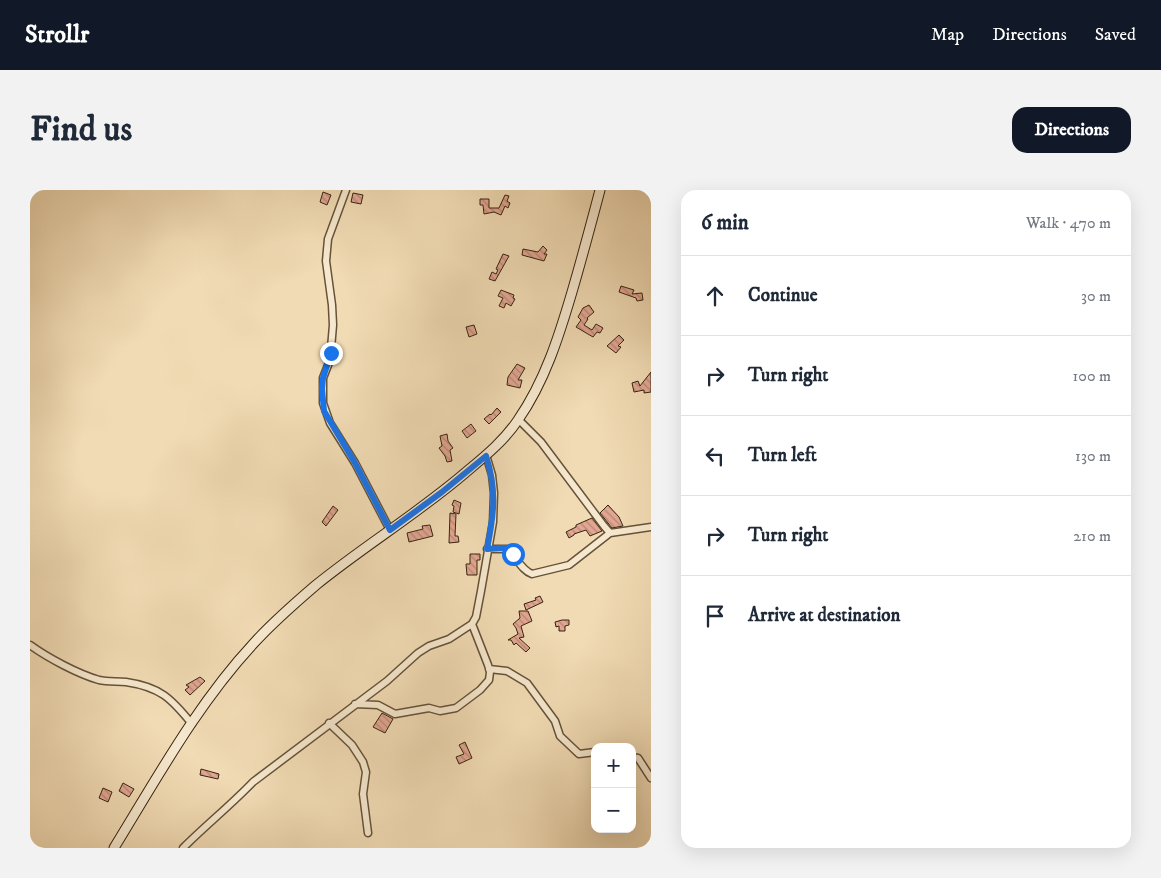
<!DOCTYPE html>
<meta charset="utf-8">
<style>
:root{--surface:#fff;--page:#f2f2f3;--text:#1f2937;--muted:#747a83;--line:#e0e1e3;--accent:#111827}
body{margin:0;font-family:"IM FELL DW Pica",serif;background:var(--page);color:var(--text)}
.controls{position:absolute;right:15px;bottom:15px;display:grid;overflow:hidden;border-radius:10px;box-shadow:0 5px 20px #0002}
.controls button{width:45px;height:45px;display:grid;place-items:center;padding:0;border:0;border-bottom:1px solid var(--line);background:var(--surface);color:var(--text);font:25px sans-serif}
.stop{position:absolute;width:15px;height:15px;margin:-11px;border:4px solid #1a73e8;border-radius:50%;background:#fff}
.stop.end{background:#1a73e8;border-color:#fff;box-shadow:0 1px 5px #0008}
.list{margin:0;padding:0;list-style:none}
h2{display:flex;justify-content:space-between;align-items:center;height:65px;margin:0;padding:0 20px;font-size:21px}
h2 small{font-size:16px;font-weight:400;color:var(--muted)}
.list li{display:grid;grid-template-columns:32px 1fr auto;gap:15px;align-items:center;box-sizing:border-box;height:80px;padding:0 20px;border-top:1px solid var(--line)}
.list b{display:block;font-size:19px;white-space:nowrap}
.list em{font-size:16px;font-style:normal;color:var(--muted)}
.icon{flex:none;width:28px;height:28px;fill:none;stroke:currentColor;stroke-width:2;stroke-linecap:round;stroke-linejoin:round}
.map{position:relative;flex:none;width:621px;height:658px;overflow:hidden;border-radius:15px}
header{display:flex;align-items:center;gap:30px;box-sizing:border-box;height:70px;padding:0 25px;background:var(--accent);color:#fff}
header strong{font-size:24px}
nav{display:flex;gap:28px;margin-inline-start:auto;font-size:18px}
.intro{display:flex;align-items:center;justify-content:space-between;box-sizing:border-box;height:120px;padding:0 30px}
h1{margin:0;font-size:35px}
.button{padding:12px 22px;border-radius:15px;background:var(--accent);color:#fff;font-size:18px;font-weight:700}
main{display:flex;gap:30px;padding:0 30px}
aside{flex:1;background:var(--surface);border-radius:15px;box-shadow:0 5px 20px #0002}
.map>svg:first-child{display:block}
.building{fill:url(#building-back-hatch);stroke:#36250f}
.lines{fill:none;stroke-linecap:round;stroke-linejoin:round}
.minor-casing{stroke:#655238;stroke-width:9}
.secondary-casing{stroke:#36250f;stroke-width:11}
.minor{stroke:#f6e8ce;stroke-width:6}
.secondary{stroke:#f6e8ce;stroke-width:9}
.route{stroke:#1a73e8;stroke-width:6}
</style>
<header>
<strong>Strollr</strong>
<nav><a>Map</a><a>Directions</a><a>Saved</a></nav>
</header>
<div class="intro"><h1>Find us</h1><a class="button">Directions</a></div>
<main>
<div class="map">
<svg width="621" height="658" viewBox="0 0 621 658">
<defs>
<pattern id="building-back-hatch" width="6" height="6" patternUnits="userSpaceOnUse" patternTransform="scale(1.25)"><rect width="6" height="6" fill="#e2a692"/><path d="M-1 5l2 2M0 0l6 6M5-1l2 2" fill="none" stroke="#b88776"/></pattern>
</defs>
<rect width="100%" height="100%" fill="#f1dbb4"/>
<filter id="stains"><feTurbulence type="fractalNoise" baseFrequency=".004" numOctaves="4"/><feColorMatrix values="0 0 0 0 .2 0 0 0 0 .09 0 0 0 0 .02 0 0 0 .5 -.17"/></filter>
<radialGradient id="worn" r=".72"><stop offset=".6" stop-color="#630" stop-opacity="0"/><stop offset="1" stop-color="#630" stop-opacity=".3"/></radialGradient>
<path class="building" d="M293 2 301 5 297 15 290 12Z
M323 3 333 5 331 14 321 12Z
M475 5 479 6 477 11 480 13 478 18 475 16 471 25 464 22 454 24 453 15H450V9H459V18H469Z
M513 56 517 60 514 64H517L514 71 492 65 493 59 508 62Z
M473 64 479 66 465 91 459 89 462 82 466 84 468 80 466 79Z
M591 96 604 100 602 104 612 103 613 110 607 111 606 108 589 102Z
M471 100 484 105 483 108 485 109 481 116 476 113 474 118 469 116 473 108 468 106Z
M559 115 564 122 557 128 558 129 554 135 562 140 566 134 573 138 570 143 567 142 563 147 546 137 551 130 548 127 553 118Z
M444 135 447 144 439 147 436 137Z
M589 145 594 150 588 156 591 157 586 163 577 156Z
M487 174 495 178 488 190H492L490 198 477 195 478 187Z
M621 182V202L614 203V200L604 202 602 193 608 191 610 196Z
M467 218 471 222 459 234 454 229 460 224 461 225Z
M441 234 446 241 437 248 432 241Z
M417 244 418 251 423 258 420 260 422 271 417 272 415 266 409 258 412 256 410 246Z
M424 310 431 313 429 324 423 322 424 316 422 315Z
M578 315 589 327 593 336 582 338 570 323Z
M303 316 308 320 296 336 292 332Z
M420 323 426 324 425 346H428L429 352 419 353Z
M562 328 572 341 560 346 556 340 544 344V345L539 348 536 342 546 337V335Z
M400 335 403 346 379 352 377 343 393 339 392 336Z
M440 364H450V370H447V385H437L436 374H440Z
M510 406 513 412 496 420 494 414 506 410 505 408Z
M489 421H498L502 431 491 436 494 447 489 448 500 458 496 462 486 453 484 455 481 450H478L488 444 486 438 483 434 490 428Z
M532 430H539V435L535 436V441H529V436L526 437 525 432Z
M170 487 175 491 160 505 155 500 159 497 156 495Z
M352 523 363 529 355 543 343 537Z
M435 552 442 568 429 574 426 567 434 564 429 555Z
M171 579 189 584 188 589 170 585Z
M93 593 104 599 99 607 89 601Z
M73 598 82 602 78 612 69 608Z"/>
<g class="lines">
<g class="minor-casing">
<path id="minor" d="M316 0 298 49 296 71 302 115 303 135 300 170 293 188V213L300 233 325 273 360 340
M488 229 511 252 574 336 580 343
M457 359H477C486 366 491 380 502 384L539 375 580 343 621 337
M0 455C18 468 48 484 69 490 78 492 87 491 96 492 130 497 141 508 162 534
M459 479 477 481 497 493 525 531 530 546 549 564 565 562
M325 514 348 515 365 524 399 518 410 521 426 518 450 500 459 490 460 482 458 475 442 434
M299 533 322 555 333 572 336 582 333 604 338 643
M602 567 608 568 621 588
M153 658C176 635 201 615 223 592L357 491 388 463 399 456 419 449 442 434 446 427 451 401 463 332 464 303 462 285 456 265"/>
</g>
<g class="secondary-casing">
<path id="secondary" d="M84 658C127 588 168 513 224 453 243 432 265 413 286 395 334 356 387 324 435 283 454 267 474 251 488 230 515 191 529 146 542 102 552 68 561 34 570 0"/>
</g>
<use href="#minor" class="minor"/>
<use href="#secondary" class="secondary"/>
</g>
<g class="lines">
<path class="route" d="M301 163 293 188 292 199 294 221 325 273 360 340 412 302 456 266C467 300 464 324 457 359L474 358 483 364"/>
</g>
<rect width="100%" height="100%" filter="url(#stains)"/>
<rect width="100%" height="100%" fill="url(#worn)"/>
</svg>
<div class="controls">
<button>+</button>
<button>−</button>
</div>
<div class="stop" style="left:483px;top:364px"></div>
<div class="stop end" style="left:301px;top:163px"></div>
</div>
<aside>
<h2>6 min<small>Walk · 470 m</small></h2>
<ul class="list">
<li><svg class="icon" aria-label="ahead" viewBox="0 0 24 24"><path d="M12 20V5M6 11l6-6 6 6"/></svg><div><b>Continue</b></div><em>30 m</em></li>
<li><svg class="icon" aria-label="right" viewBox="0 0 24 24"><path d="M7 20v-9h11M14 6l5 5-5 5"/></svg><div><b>Turn right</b></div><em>100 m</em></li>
<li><svg class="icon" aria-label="left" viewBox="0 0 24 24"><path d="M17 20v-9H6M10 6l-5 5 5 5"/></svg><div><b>Turn left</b></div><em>130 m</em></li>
<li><svg class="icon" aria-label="right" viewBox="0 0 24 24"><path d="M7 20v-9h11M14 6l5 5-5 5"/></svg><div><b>Turn right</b></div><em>210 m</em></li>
<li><svg class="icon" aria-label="arrive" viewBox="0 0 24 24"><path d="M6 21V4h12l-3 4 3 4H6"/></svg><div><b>Arrive at destination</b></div></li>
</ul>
</aside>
</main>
